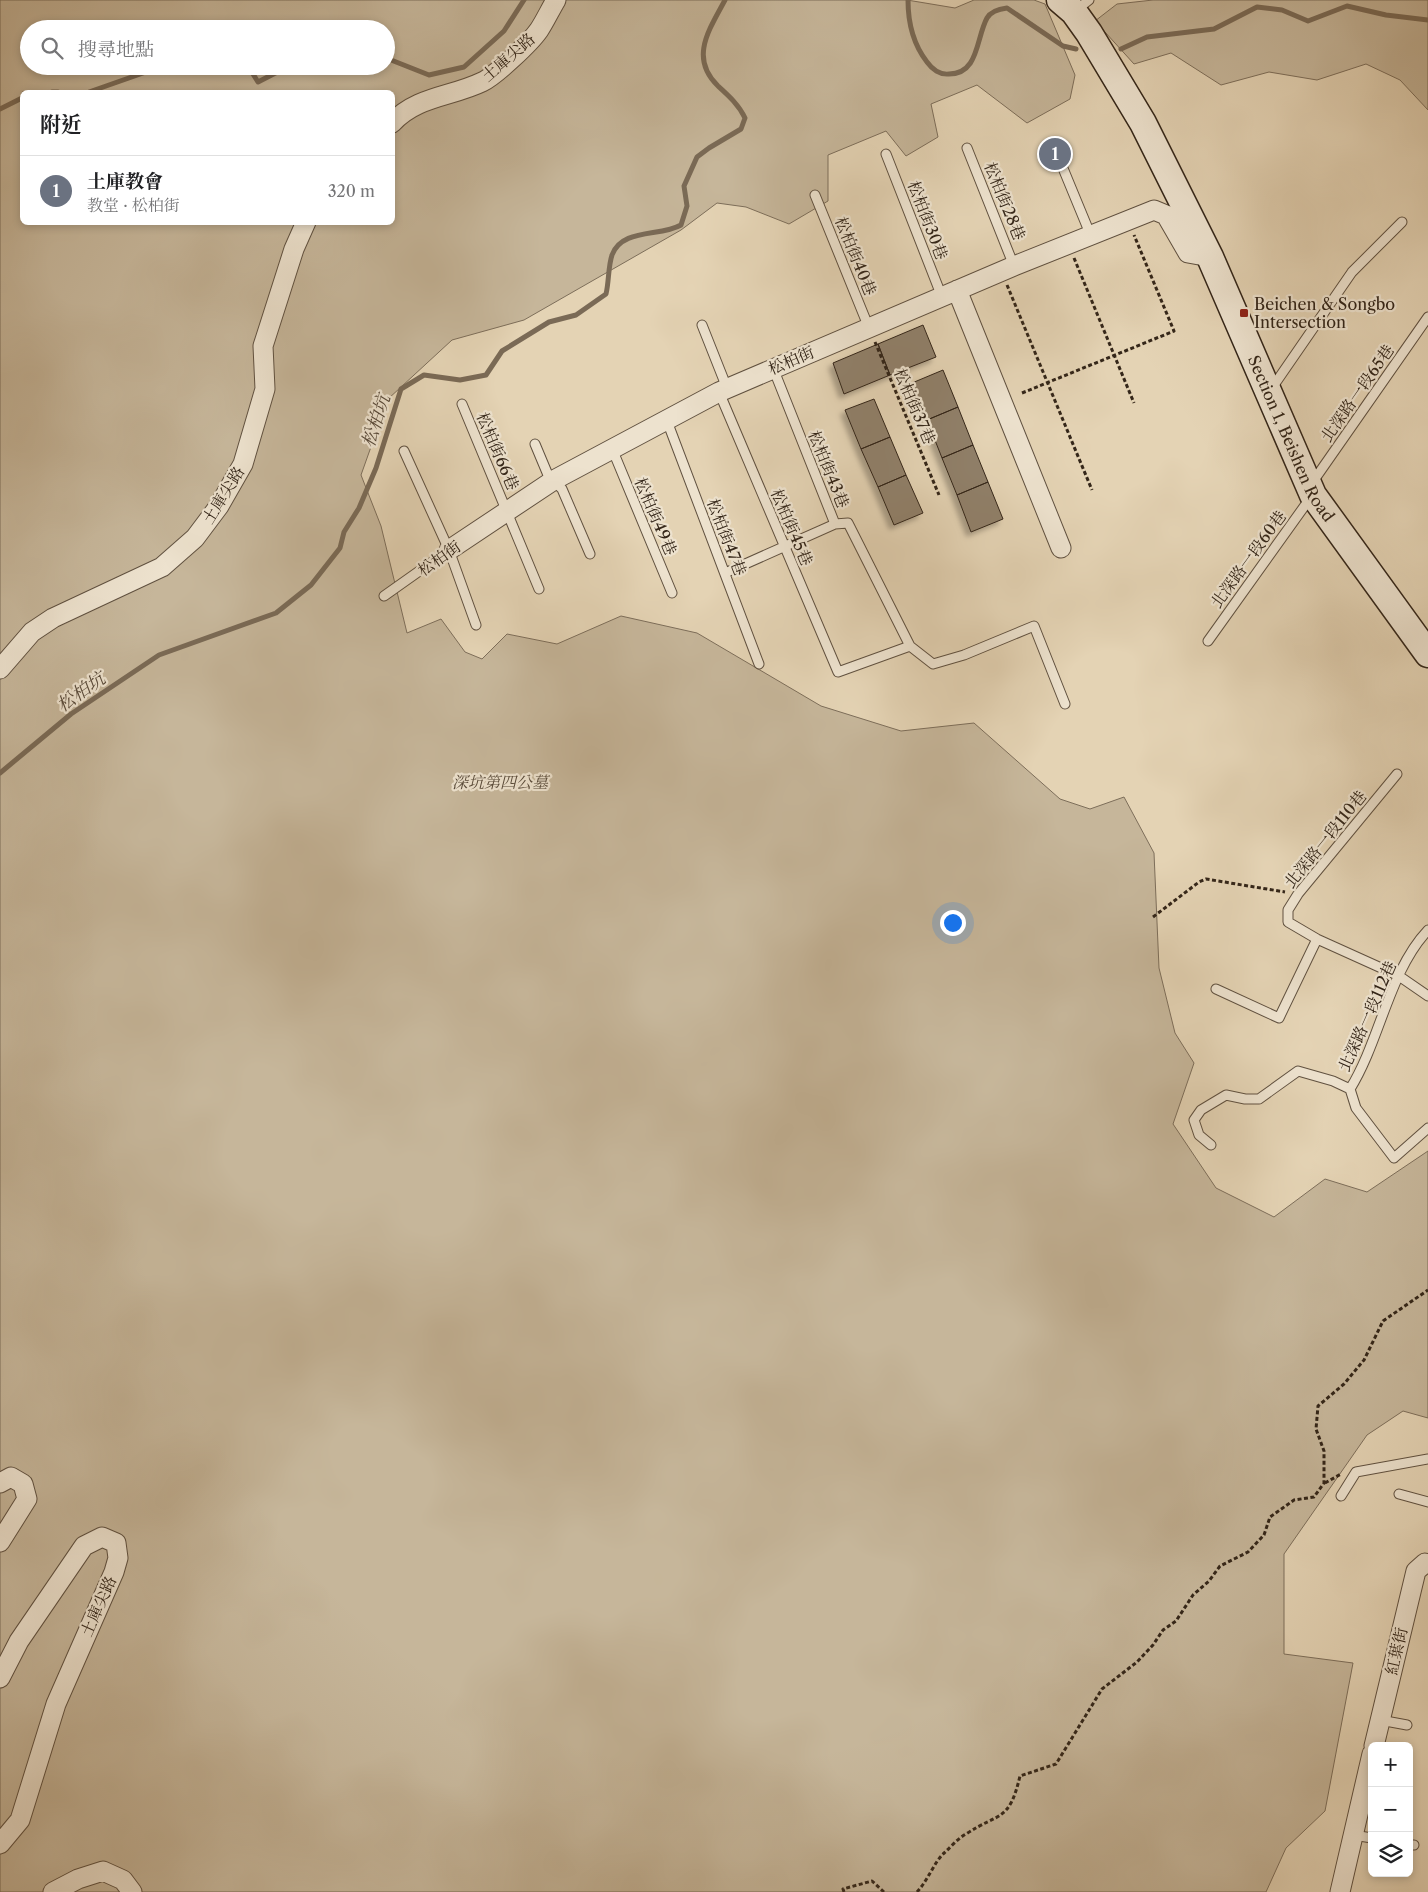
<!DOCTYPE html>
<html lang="zh-TW">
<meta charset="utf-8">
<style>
:root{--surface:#fff;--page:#f2f2f2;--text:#202124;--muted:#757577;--line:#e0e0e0;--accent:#8f2418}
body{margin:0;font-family:"Libre Caslon Text","Noto Serif TC",serif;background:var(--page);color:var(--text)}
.controls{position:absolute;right:15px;bottom:15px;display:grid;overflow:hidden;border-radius:8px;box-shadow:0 2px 8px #0003}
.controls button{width:45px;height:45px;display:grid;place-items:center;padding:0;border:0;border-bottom:1px solid var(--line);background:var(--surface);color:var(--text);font:25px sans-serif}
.you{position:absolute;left:952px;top:922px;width:18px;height:18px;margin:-12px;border:4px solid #fff;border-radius:50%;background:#1a73e8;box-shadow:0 0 0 8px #1a73e833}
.badge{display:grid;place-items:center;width:32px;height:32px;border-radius:50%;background:var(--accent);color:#fff;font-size:16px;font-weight:700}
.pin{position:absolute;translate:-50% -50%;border:2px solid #fff;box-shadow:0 1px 5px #0006}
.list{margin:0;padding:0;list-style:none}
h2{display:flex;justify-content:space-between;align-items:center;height:65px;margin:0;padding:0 20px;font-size:21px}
h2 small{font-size:16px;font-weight:400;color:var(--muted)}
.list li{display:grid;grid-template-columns:32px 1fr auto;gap:15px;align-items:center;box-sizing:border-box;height:70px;padding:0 20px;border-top:1px solid var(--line)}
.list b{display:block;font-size:19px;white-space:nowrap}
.list p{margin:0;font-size:16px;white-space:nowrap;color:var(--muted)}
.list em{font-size:16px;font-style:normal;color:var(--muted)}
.icon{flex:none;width:28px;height:28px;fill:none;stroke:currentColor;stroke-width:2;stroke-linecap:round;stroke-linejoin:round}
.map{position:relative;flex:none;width:1428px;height:1892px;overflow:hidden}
.search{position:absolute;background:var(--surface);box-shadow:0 2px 8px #0003;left:20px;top:20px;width:375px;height:55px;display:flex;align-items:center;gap:12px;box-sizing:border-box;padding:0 18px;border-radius:28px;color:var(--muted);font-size:19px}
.panel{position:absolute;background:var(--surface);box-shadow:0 2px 8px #0003;left:20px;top:90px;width:375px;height:135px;border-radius:8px}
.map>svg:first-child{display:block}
.green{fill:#c6b69a;stroke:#7d6e5a;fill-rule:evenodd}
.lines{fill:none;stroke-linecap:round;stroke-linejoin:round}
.stream{stroke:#7a6a56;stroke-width:5}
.building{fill:#90806a;stroke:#342619;filter:url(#shadow)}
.lane-casing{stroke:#605140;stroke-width:11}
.street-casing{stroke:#605140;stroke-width:21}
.secondary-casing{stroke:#342619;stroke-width:29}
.path{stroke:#342619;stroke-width:3;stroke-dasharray:4 2.5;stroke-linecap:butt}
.lane{stroke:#ede2ce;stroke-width:9}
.street{stroke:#ede2ce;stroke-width:19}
.secondary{stroke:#ede2ce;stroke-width:26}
.poi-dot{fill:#8f2418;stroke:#ede2ce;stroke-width:2}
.labels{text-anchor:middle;stroke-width:4.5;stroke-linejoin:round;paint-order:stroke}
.street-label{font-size:16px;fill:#342619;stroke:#ede2ce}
.poi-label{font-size:16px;fill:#342619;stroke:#ede2ce;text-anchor:start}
.park-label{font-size:16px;font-style:italic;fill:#584a39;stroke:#ede2ce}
.water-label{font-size:18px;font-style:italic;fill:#574838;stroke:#ede2ce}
</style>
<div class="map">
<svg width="1428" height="1892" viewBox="0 0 1428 1892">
<defs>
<filter id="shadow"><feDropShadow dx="-4.5" dy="4.5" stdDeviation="2.5" flood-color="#0004"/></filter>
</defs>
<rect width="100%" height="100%" fill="#e4d3b4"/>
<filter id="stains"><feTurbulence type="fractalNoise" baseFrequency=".004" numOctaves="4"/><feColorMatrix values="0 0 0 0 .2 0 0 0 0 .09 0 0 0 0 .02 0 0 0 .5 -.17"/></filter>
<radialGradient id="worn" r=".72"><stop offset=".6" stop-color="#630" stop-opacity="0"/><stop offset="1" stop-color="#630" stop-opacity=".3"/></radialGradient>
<path class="green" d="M0 0H907L955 8 974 0H1034L1045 4 1075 75 1070 99 1027 123 977 85 931 104 938 137 906 156 886 131 828 155V201L789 224 746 207 717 203 681 230 524 320 452 340 388 399 361 475 381 526 407 633 441 619 465 652 482 659 507 634 557 644 621 616 697 633 821 706 901 731 974 723 1060 799 1090 809 1124 797 1154 853 1159 968 1175 1033 1194 1063 1173 1124 1216 1188 1274 1217 1325 1179 1367 1192 1428 1151V1418L1403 1411 1367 1435 1284 1554V1654L1353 1663 1325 1811 1286 1848 1266 1892H0ZM29 29H386V66H29ZM22 92H392V222H22Z
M1153 0H1428V110L1400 80 1366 64 1317 80 1269 72 1221 85 1171 53 1134 64 1095 21 1117 4Z"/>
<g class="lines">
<path class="stream" d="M908 0C908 22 913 44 927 62 932 69 940 75 949 74 979 74 976 38 987 18 991 11 999 9 1007 8L1063 46 1076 49
M1121 49 1147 37 1214 29 1257 7 1282 10 1308 21 1347 6 1386 15 1428 20
M386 58 429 75 464 67 504 31 524 0
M248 66 258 82 289 66
M52 92H58
M89 92 163 66
M0 109 22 98
M0 773 71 714 159 655 276 613 311 585 340 548 344 532 359 508 376 468 401 389 424 375 460 380 486 375 502 351 549 322 576 315 606 294C609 282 608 267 612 255 622 228 660 237 681 225L687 206 684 186 697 157 709 148 741 129 745 118C739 105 729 96 718 86 689 58 709 30 725 0"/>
</g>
<path class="building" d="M923 325 936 357 890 375 878 344Z
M878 344 890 375 844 394 833 363Z
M943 370 958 407 927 420 912 383Z
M874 399 890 437 861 449 845 410Z
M958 407 973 445 942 458 927 420Z
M890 437 906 475 878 487 861 449Z
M973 445 988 482 957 495 942 458Z
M906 475 923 513 894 525 878 487Z
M988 482 1003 519 971 532 957 495Z"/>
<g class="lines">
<g class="lane-casing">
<path id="lane" d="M1075 11 1089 0
M967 148 1014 266
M886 154 942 297
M1060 161 1091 236
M815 195 869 328
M702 325 727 388
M773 368 835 524 848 523 910 646 933 664 964 655 1034 626 1065 704
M1272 388 1352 272 1402 222
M719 392 838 672 910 646
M462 404 539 589
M667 421 759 664
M535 444 548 475 562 489 590 554
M404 451 449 550 476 625
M613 451 672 593
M1312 483 1428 317
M725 573 835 524
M384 596 449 550
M1208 641 1311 497
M1397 774 1298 894 1288 910V922L1317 939 1399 976 1428 996
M1216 989 1279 1018 1317 939
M1350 1089 1356 1108 1394 1158 1428 1128
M1211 1145 1199 1135 1194 1120 1201 1110 1226 1095 1245 1099H1259L1298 1071 1333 1081 1350 1089C1380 1041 1389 971 1428 930
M1399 1494 1428 1502
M1341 1496 1356 1472 1428 1459
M1380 1720 1407 1725
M1353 1835 1372 1838
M1409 1845H1414"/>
</g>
<g class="street-casing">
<path id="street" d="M392 123C417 96 451 97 482 82 495 76 530 43 539 30 545 21 550 10 556 0
M957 290 1061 548
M449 550 554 480 719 392 1014 266 1154 210 1166 215 1188 253 1210 257
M0 669 32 632 53 618 162 567 195 538 219 506 243 464 265 389 263 346 294 249 306 222
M0 1483 11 1477 23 1484 27 1499 0 1542
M0 1678 19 1641 84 1546 102 1537 116 1543 118 1558 114 1572 56 1704 20 1820 0 1844
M1374 1746 1416 1571 1425 1563 1428 1564
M53 1892 78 1879 103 1871 123 1880 132 1892
M1340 1892 1372 1754"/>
</g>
<g class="secondary-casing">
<g id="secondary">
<path id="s1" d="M1060 0 1074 12 1089 33 1143 123 1210 257 1313 495 1428 654"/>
</g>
</g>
<path class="path" d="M1074 258 1134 403
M1007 285 1092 490
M875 342 939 495
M1022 393 1174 331 1134 235
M1153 917 1199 882 1206 879 1285 892
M1325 1483 1341 1474
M844 1892 843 1889 872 1881 884 1892
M917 1892C928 1880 934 1863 943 1854 950 1848 957 1839 966 1834 999 1812 1009 1823 1020 1776L1056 1764 1102 1689 1137 1662 1153 1645 1163 1630 1176 1621 1193 1595 1209 1581 1220 1566 1248 1552 1264 1535 1270 1517 1294 1500 1314 1497 1324 1483V1451L1316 1429 1318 1406 1344 1384 1364 1360 1383 1321 1428 1290"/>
<use href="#lane" class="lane"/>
<use href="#street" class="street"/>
<use href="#secondary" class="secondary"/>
</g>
<rect class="poi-dot" x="1239" y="308" width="10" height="10" rx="2.5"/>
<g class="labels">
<g class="street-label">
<text transform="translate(508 57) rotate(-41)" y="6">土庫尖路</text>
<text transform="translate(1005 201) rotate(68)" y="6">松柏街28巷</text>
<text transform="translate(928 220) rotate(69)" y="6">松柏街30巷</text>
<text transform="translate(856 256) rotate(68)" y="6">松柏街40巷</text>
<text transform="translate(791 360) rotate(-23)" y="6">松柏街</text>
<text transform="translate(1357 393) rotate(-55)" y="6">北深路一段65巷</text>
<text transform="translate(915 406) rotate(67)" y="6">松柏街37巷</text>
<text dy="6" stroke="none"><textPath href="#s1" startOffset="498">Section 1, Beishen Road</textPath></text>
<text transform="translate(498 451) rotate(67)" y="6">松柏街66巷</text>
<text transform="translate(829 469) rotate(68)" y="6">松柏街43巷</text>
<text transform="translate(223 495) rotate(-58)" y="6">土庫尖路</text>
<text transform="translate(656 516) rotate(67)" y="6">松柏街49巷</text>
<text transform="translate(792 527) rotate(67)" y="6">松柏街45巷</text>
<text transform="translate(727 537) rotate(69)" y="6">松柏街47巷</text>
<text transform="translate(439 558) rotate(-35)" y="6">松柏街</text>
<text transform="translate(1248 559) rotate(-54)" y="6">北深路一段60巷</text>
<text transform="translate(1325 839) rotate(-51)" y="6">北深路一段110巷</text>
<text transform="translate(1367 1016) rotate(-66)" y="6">北深路一段112巷</text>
<text transform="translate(98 1606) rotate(-66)" y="6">土庫尖路</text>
<text transform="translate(1396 1651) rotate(-77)" y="6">紅葉街</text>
</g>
<g class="poi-label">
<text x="1254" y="310">Beichen &amp; Songbo<tspan x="1254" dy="18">Intersection</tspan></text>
</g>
<g class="park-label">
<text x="500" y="788">深坑第四公墓</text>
</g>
<g class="water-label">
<text transform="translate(376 421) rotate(-72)" y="6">松柏坑</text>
<text transform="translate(81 692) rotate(-35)" y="6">松柏坑</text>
</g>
</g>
<rect width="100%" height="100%" filter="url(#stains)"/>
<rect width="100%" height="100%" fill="url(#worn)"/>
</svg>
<div class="controls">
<button>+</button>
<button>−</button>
<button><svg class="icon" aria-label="layers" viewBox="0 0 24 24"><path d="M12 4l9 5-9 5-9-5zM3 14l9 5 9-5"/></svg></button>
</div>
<div class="you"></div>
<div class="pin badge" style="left:1055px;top:154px;background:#6b7280">1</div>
<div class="search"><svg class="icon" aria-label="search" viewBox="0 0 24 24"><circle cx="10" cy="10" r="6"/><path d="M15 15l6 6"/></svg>搜尋地點</div>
<section class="panel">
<h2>附近<small></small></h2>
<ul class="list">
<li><span class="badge" style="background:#6b7280">1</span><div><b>土庫教會</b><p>教堂 · 松柏街</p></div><em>320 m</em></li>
</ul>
</section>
</div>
